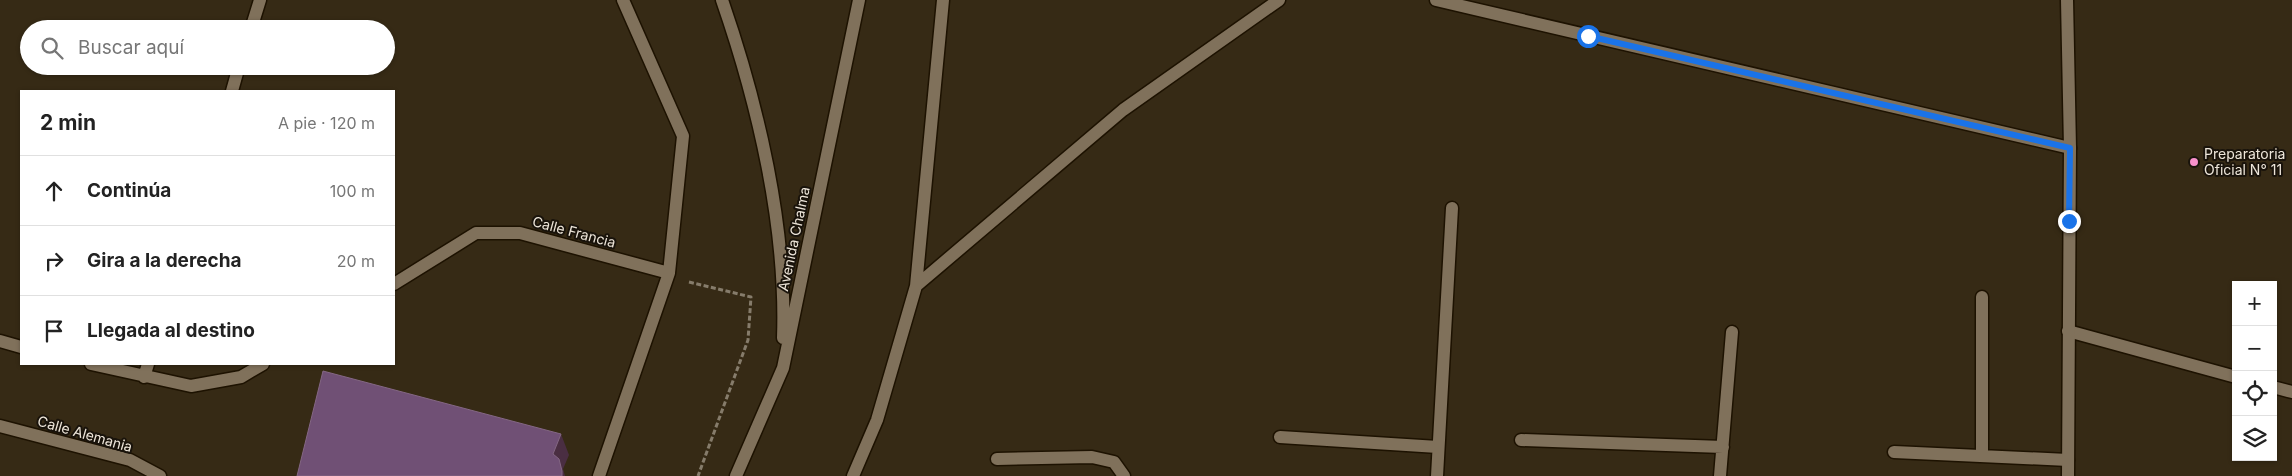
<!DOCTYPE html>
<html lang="es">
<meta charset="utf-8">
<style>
:root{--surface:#fff;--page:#f6f6f6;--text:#222;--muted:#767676;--line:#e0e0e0}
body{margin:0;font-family:Inter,sans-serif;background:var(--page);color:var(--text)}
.controls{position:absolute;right:15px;bottom:15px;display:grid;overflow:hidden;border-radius:0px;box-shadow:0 1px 4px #0004}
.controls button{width:45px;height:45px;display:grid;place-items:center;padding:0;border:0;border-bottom:1px solid var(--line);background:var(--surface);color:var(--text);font:25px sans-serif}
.stop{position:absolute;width:15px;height:15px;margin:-11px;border:4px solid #1a73e8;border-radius:50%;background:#fff}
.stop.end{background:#1a73e8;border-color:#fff;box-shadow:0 1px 5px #0008}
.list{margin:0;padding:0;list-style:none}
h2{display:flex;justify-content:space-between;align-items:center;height:65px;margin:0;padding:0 20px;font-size:21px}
h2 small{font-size:16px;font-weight:400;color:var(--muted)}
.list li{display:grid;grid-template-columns:32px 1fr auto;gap:15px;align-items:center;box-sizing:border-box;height:70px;padding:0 20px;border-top:1px solid var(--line)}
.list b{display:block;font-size:19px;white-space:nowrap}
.list em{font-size:16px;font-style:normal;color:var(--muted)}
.icon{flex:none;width:28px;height:28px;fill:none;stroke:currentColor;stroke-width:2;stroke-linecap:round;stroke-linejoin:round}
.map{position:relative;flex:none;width:2292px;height:476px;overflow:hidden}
.search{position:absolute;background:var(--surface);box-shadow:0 1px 4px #0004;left:20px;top:20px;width:375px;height:55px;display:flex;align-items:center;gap:12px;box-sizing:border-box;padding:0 18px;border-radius:28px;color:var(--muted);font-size:19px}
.panel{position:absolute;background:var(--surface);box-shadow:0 1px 4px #0004;left:20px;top:90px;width:375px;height:275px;border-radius:0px}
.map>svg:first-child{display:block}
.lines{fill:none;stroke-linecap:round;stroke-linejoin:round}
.service-casing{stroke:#1d1201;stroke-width:15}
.minor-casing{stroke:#1d1201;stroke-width:15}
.tertiary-casing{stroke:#1d1201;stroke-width:15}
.secondary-casing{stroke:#1d1201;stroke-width:15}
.path{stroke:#867c6b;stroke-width:3;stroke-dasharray:5 2.5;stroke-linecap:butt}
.service{stroke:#80715b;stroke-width:12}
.minor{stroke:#80715b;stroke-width:12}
.tertiary{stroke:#80715b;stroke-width:12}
.secondary{stroke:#80715b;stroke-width:12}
.shaded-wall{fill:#4a2e42}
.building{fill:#705075;stroke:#846784}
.route{stroke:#1a73e8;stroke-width:6}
.poi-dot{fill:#f890cb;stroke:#19130b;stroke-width:2}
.labels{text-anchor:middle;stroke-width:4;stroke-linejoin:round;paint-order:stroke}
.poi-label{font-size:14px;fill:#ede5d9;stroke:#19130b;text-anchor:start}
.street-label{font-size:14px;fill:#ede5d9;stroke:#19130b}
</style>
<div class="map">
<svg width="2292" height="476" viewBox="0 0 2292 476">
<rect width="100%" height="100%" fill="#362a15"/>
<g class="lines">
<g class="service-casing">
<path id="service" d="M2068 331 2236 377
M2273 387 2292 392"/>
</g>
<g class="minor-casing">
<path id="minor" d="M1436 0 2070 148
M251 29 260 0
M232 91 239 66
M394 284 476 233H520L669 273
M0 341 21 347
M91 364 191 386 241 377 263 364
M144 377 148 364
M0 426 130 460 160 476
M1280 437 1438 447
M1521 440 1723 447
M1894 452 2068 460
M1982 456V297
M997 459 1092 457 1114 462 1124 476
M599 476 669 273 683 136 623 0
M1437 476 1452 208
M1720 476 1732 332"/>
</g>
<g class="tertiary-casing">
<path id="tertiary" d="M2067 0 2070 148 2068 476"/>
</g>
<g class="secondary-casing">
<path id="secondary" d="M722 0C758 104 787 227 783 338
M916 286 1123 110 1279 0
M736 476 783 368 859 0
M853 476 877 420 916 286 943 0"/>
</g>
<path class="path" d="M689 282 751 297 748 340 698 476"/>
<use href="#service" class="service"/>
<use href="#minor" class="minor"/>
<use href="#tertiary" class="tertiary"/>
<use href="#secondary" class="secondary"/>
</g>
<path class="shaded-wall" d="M561 434 569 455 563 469 565 476H562L553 454Z"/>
<path class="building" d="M323 371 561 434 553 454 559 459 562 471V476H297Z"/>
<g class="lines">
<path class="route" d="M1588 36 2070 148 2069 221"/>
</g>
<circle class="poi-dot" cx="2194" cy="162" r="5"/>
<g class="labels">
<g class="poi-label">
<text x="2204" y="159">Preparatoria<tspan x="2204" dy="16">Oficial N° 11</tspan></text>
</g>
<g class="street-label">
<text transform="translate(574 232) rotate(15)" y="5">Calle Francia</text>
<text transform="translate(794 239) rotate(-78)" y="5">Avenida Chalma</text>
<text transform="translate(85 434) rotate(16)" y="5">Calle Alemania</text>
</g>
</g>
</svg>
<div class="controls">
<button>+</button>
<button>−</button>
<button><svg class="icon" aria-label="locate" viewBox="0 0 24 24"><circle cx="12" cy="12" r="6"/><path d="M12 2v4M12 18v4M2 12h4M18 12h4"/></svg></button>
<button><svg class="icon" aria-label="layers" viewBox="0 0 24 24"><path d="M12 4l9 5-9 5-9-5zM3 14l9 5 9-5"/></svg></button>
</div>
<div class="stop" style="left:1588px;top:36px"></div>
<div class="stop end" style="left:2069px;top:221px"></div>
<div class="search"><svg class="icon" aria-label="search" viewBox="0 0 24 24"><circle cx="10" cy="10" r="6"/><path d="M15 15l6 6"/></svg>Buscar aquí</div>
<section class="panel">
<h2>2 min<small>A pie · 120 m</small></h2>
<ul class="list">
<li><svg class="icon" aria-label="ahead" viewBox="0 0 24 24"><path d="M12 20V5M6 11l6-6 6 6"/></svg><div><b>Continúa</b></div><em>100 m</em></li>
<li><svg class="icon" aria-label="right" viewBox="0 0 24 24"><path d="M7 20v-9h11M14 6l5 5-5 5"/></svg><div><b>Gira a la derecha</b></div><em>20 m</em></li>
<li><svg class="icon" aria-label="arrive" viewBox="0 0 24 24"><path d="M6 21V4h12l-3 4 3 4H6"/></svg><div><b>Llegada al destino</b></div></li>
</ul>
</section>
</div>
